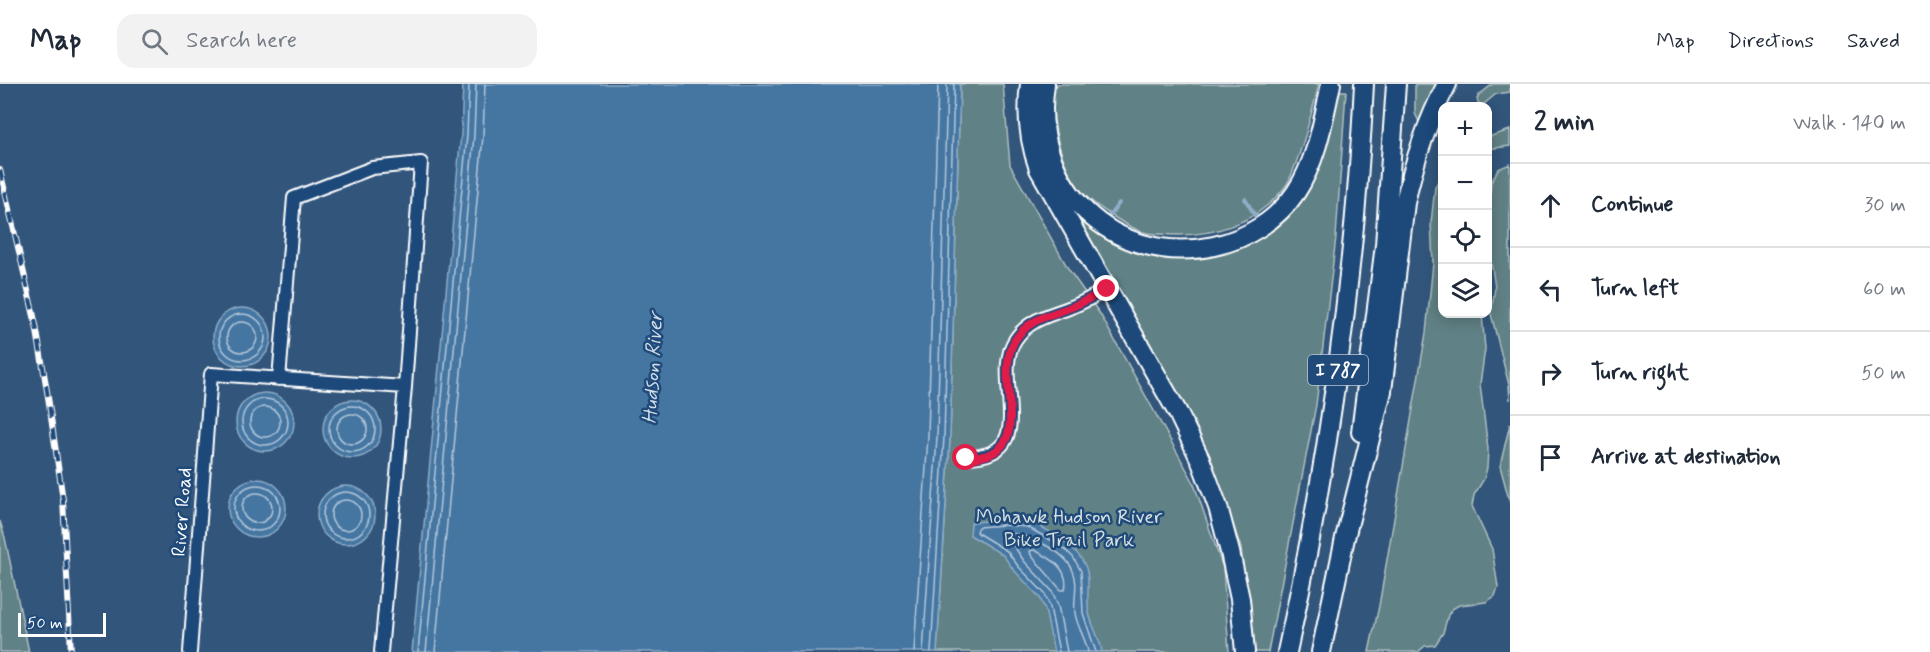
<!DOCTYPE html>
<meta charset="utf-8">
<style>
:root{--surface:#fff;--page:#f2f2f3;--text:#1f2937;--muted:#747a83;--line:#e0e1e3}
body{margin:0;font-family:Mynerve,sans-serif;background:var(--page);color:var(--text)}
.controls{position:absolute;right:18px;top:18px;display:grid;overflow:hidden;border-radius:12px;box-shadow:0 3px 15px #0003}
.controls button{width:54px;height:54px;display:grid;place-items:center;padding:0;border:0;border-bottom:2px solid var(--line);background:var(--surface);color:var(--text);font:30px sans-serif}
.scale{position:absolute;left:18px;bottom:15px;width:88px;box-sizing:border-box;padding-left:6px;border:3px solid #fff;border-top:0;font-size:16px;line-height:21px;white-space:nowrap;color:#fff;-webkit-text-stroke:4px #1f4a7a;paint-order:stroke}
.stop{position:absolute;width:18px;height:18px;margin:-14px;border:4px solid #e11d48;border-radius:50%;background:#fff}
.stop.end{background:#e11d48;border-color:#fff;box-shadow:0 2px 6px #0008}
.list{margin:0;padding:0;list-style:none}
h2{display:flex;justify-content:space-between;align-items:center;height:78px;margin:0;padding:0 24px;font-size:26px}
h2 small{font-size:20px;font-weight:400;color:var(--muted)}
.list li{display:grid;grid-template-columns:39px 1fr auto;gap:18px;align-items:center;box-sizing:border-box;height:84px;padding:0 24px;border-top:2px solid var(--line)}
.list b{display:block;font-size:22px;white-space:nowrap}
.list em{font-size:20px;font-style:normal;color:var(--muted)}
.icon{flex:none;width:33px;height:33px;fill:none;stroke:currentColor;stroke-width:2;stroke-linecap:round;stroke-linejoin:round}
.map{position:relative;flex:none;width:1510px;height:568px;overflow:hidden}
header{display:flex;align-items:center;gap:36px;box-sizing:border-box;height:84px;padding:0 30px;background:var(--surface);border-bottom:2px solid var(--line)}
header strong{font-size:28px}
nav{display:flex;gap:33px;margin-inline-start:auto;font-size:21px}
.search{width:420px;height:54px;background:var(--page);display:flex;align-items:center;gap:15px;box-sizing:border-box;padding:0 21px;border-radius:18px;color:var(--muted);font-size:22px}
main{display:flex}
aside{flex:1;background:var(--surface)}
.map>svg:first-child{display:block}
.green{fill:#608185;stroke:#b0c0c2;stroke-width:1.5}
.water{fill:#4576a2;stroke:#8fadc7;stroke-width:1.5}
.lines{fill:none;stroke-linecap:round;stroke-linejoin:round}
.shore{stroke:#b5c8da;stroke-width:1.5}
.stream{stroke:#8fadc7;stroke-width:4}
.minor-casing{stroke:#fff;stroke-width:16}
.highway-casing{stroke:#fff;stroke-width:22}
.minor{stroke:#1f4a7a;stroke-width:12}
.highway{stroke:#1f4a7a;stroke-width:18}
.rail-casing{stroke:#fff;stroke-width:6}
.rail{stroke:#1f4a7a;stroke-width:4;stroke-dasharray:11;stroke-linecap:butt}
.route{stroke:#e11d48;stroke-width:8}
.labels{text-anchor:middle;stroke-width:5;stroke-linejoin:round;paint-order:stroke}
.shield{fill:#1f4a7a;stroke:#bcc9d7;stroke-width:1.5}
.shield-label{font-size:18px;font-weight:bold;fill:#fff}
.street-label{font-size:20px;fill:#fff;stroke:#1f4a7a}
.park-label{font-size:20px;fill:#d7e0e0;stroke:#1f4a7a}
.water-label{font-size:21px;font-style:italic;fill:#d0dde8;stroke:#1f4a7a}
</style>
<header>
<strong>Map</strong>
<div class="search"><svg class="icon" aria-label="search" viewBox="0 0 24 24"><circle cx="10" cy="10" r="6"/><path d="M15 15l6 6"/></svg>Search here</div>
<nav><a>Map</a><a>Directions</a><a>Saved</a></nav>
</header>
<main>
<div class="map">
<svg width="1510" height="568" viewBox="0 0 1510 568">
<rect width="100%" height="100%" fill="#32557b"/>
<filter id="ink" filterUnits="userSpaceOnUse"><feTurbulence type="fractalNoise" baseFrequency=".0167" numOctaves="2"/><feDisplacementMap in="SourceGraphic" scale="12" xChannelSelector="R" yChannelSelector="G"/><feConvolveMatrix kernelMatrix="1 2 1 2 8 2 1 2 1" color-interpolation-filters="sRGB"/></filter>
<g filter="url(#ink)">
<path class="green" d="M960 0H1003L1010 81 1069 186 1100 230 1193 397 1223 484 1229 568H937L950 354Z
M1054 0H1319C1312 27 1306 53 1296 79 1293 86 1291 94 1287 100 1259 140 1208 155 1161 150 1156 150 1149 150 1143 148 1129 144 1092 120 1082 108 1060 82 1049 33 1054 0Z
M1415 0H1439L1419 38 1415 29Z
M1493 0H1510V8L1496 10 1484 20H1479L1477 15 1479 11Z
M1337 7H1346L1336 153 1316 321 1268 568H1252V553L1241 464 1212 378 1193 335 1075 132 1112 157 1135 168 1151 171 1196 174 1239 164 1274 143Z
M1510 46V62L1488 65V53Z
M1510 80V316L1509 301 1491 230 1495 204 1492 183 1488 173V138L1491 99 1498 85Z
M1442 90V230H1482L1485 265 1480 300 1488 365 1487 384 1484 395 1474 411 1472 422 1492 465 1498 503 1495 512 1486 518 1459 521 1452 525 1448 531 1443 549 1435 561 1425 562 1418 568H1369L1379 522 1426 249 1433 179 1431 139 1435 103Z
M1510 340V419L1500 382Z
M0 437 5 454 29 568H0Z"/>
<path class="water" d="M463 0H960L950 354 937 568H412L461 50Z
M213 253a29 29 0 1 1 58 0a29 29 0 1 1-58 0Z
M236 338a29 29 0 1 1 58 0a29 29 0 1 1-58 0Z
M323 345a29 29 0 1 1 58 0a29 29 0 1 1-58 0Z
M228 424a29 29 0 1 1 58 0a29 29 0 1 1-58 0Z
M317 431a29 29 0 1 1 58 0a29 29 0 1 1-58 0Z
M1016 435C1039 438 1082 463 1087 488 1090 502 1086 516 1089 529 1092 543 1100 554 1102 568H1054L1045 525 1040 514 1013 485 1003 471 970 451 971 439 974 438Z"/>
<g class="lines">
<path class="shore" d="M219 253a23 23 0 1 1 46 0a23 23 0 1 1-46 0Z
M227 253a15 15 0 1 1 30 0a15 15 0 1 1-30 0Z
M242 338a23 23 0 1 1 46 0a23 23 0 1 1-46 0Z
M329 345a23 23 0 1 1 46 0a23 23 0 1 1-46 0Z
M250 338a15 15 0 1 1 30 0a15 15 0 1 1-30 0Z
M337 345a15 15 0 1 1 30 0a15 15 0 1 1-30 0Z
M234 424a23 23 0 1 1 46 0a23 23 0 1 1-46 0Z
M323 431a23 23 0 1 1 46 0a23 23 0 1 1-46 0Z
M242 424a15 15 0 1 1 30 0a15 15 0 1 1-30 0Z
M331 431a15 15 0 1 1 30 0a15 15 0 1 1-30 0Z
M1034 466C1051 474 1070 485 1065 506H1061L1031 471 1030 467Z
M418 568 467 51 469 0
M426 568 474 51 476 0
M435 568 483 52 485 0
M914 568 928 352 938 0
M923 568 937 353 947 0
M931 568 944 353 954 0
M1059 568 1050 523 1045 510 1018 482 1007 467 979 450 976 447 978 443 1004 441 1027 443 1060 461 1073 473 1081 487 1083 529 1096 568
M1067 568 1058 521 1052 507 1024 477 1014 462 1002 453 1003 449C1024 448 1065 466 1073 487 1079 500 1073 515 1075 529 1077 543 1086 555 1088 568"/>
<path class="stream" d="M1245 115 1256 133
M1108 134 1119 119"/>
<g class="minor-casing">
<path id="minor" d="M279 295 294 114 372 84 421 79 405 303
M966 373C1043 373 990 295 1015 256 1029 234 1052 231 1074 222 1086 217 1096 211 1107 205
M190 568 211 290 405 303 381 568"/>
</g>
<g class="highway-casing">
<path id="highway" d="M1030 0C1026 30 1029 57 1039 85L1178 329 1200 375 1218 423 1230 468 1240 515 1245 568
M1045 0C1029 101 1113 184 1214 162 1247 155 1277 136 1296 108 1317 76 1323 37 1331 0
M1361 348 1385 161 1396 0
M1287 568C1328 381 1355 192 1364 0
M1321 568 1345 454 1382 307 1405 119C1414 77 1427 38 1447 0"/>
</g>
<use href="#minor" class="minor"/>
<use href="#highway" class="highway"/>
<g class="rail-casing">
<path id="rail" d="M0 86 36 241 48 313 63 416 71 568"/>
</g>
<use href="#rail" class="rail"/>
</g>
</g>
<g class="lines" filter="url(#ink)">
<path class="route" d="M966 374C1043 374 990 295 1015 256 1029 234 1052 231 1074 222 1086 217 1096 211 1107 205"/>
</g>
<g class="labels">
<rect class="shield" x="1308" y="271" width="60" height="30" rx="4.5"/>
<g class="shield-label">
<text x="1338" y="292">I 787</text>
</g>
<g class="street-label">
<text transform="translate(181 428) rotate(-86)" y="7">River Road</text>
</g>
<g class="park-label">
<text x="1069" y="439">Mohawk Hudson River<tspan x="1069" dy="23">Bike Trail Park</tspan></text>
</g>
<g class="water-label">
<text transform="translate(652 284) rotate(-87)" y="7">Hudson River</text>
</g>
</g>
</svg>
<div class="controls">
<button>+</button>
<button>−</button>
<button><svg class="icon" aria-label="locate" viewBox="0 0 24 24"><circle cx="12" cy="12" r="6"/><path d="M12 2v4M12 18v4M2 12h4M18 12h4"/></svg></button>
<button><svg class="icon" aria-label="layers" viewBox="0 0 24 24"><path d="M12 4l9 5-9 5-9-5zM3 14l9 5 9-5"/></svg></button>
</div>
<div class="scale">50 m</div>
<div class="stop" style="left:966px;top:374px"></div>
<div class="stop end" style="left:1107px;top:205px"></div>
</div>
<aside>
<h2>2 min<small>Walk · 140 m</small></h2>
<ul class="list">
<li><svg class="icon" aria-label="ahead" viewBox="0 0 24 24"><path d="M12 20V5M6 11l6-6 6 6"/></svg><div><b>Continue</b></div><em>30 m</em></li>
<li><svg class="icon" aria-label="left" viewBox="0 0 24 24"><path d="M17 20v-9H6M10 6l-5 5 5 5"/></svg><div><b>Turn left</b></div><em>60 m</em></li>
<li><svg class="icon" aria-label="right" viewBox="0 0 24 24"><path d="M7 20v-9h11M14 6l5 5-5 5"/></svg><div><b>Turn right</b></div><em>50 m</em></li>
<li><svg class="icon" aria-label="arrive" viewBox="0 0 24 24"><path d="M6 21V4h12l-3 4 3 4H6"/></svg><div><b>Arrive at destination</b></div></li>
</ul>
</aside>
</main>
